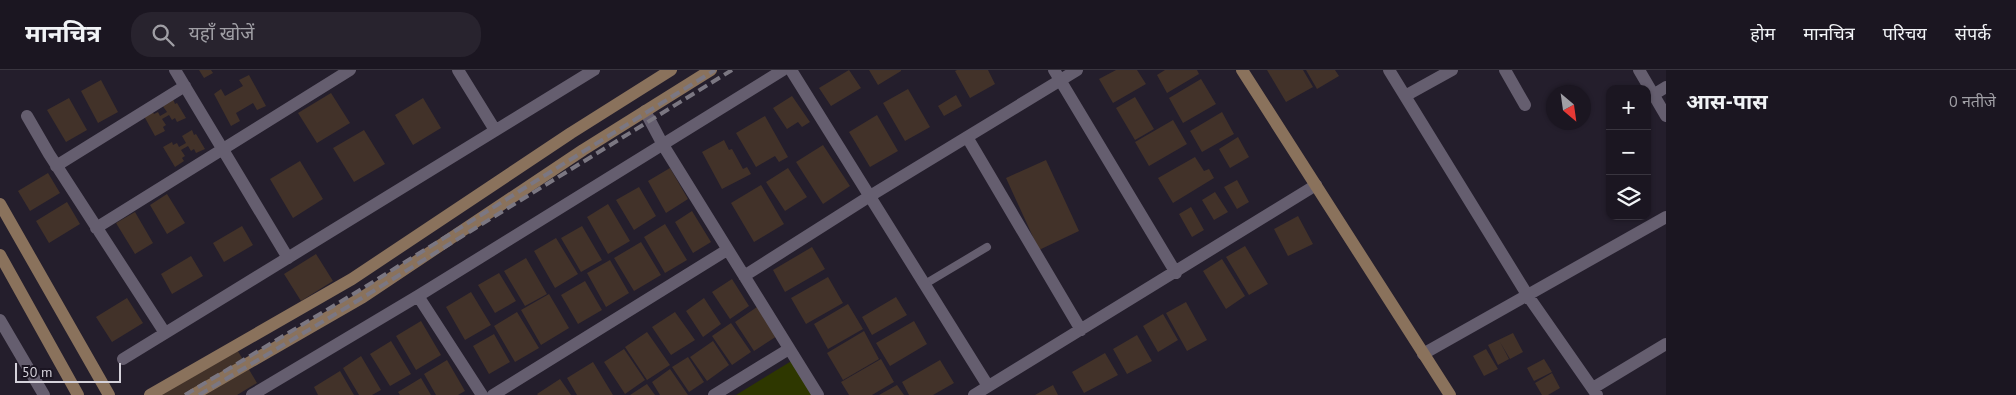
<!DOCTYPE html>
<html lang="hi">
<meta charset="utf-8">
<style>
:root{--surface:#1b1621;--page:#28232e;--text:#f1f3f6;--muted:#a09fa5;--line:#39353f}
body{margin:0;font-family:"PT Sans","Noto Sans Devanagari",sans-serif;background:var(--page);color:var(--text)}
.controls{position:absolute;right:15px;top:15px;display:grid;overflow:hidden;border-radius:10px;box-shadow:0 1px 4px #0004}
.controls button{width:45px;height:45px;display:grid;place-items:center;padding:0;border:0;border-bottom:1px solid var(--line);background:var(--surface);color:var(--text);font:25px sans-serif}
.compass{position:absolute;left:1546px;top:15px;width:45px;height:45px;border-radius:50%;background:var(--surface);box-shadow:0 1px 4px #0004;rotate:151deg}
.scale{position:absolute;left:15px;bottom:12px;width:106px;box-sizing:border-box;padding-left:5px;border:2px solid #d5d2db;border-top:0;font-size:14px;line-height:18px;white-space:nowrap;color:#d5d2db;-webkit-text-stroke:4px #1b1522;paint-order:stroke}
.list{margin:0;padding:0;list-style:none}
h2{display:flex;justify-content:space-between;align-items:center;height:65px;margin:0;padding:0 20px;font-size:21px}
h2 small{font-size:16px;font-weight:400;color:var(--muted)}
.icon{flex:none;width:28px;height:28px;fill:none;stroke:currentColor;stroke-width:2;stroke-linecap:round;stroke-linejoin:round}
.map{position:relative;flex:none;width:1666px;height:325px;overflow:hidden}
header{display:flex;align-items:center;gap:30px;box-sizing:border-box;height:70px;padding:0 25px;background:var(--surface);border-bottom:1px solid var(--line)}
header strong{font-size:24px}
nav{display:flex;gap:28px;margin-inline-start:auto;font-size:18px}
.search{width:350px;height:45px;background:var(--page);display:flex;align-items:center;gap:12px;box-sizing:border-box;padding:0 18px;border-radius:20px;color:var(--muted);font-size:19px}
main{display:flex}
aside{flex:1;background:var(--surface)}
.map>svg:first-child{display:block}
.green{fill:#2e3700}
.building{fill:#423229}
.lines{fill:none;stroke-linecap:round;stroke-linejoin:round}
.lane{stroke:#655e6f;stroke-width:8}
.street{stroke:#655e6f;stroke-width:12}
.secondary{stroke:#8a725c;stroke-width:12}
.rail{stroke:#7b7782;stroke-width:4;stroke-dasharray:10 5;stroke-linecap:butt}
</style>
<header>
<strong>मानचित्र</strong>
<div class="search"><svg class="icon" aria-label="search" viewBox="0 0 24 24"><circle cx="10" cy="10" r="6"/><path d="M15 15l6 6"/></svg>यहाँ खोजें</div>
<nav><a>होम</a><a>मानचित्र</a><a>परिचय</a><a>संपर्क</a></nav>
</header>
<main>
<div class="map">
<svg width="1666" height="325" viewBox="0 0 1666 325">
<rect width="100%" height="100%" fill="#241e2c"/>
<path class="green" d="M798 287 821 325H736Z"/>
<path class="building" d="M199 0H211L213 3 204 8Z
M849 0 861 18 831 36 819 18Z
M869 0H901V1L878 15Z
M957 0H988L995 14 970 28 955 1Z
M1116 0H1137L1146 14 1113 33 1099 9Z
M1165 0H1197L1199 4 1167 23 1157 5Z
M1267 0H1303L1313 17 1286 32Z
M1306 0H1335L1339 6 1317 19Z
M249 5 266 36 257 40 253 33 236 43 240 51 231 56 214 24 221 19 225 26 243 16 239 10Z
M1201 9 1216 34 1183 53 1169 28Z
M101 10 118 42 98 53 81 21Z
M908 19 930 57 905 71 883 33Z
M331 23 350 53 317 73 298 43Z
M956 25 962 36 944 46 938 36Z
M792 26 810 52 802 57 798 52 787 59 773 38Z
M1135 27 1154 59 1135 70 1116 38Z
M69 28 87 60 66 72 47 40Z
M423 28 441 58 413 75 395 45Z
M173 29 175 34 177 33 186 48 177 52 175 48 172 50 169 45 162 49 166 55 163 57 165 61 155 66 144 46 152 41 154 44 158 42 160 46 167 42 162 35Z
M1222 42 1234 64 1202 82 1190 61Z
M877 45 898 81 870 97 849 62Z
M765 46 788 87 779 92 775 86 756 97 736 63Z
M1173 50 1187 74 1149 96 1135 72Z
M192 60 194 65 196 64 205 79 196 83 194 79 191 81 188 76 181 80 185 86 182 88 184 91 175 97 163 77 172 72 173 75 177 73 179 77 186 73 182 66Z
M364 60 385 94 354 112 333 78Z
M1238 67 1249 87 1230 98 1219 79Z
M724 70 729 80 732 79 743 99 747 97 751 104 722 119 702 82Z
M823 75 850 116 823 134 796 92Z
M1195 87 1204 101 1209 99 1214 108 1173 133 1158 108Z
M1046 90 1079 161 1039 180 1006 108Z
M300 91 323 129 293 148 270 109Z
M670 98 688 129 666 143 648 111Z
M788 98 807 127 785 141 766 112Z
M48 103 60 123 30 141 18 121Z
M1237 110 1249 132 1237 139 1224 117Z
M761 115 784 154 754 172 731 133Z
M639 117 656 146 634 160 616 130Z
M1215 122 1228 142 1214 150 1202 130Z
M167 124 185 153 167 164 150 135Z
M67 132 80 154 49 173 36 151Z
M608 134 630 171 608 184 587 147Z
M1191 137 1204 160 1192 167 1179 144Z
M692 141 711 172 693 183 675 152Z
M135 142 153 173 135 184 116 153Z
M1298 146 1313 174 1288 186 1274 159Z
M665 154 687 190 665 203 644 167Z
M242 156 253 175 224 192 213 173Z
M582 156 602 190 581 202 561 168Z
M556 168 578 204 555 218 534 181Z
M641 172 661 205 634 221 614 188Z
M1245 176 1268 214 1249 225 1226 187Z
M812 177 825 199 785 222 773 200Z
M316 184 333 211 301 231 284 204Z
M191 186 203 206 172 224 161 204Z
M526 188 547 224 525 236 504 201Z
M1222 189 1245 226 1226 239 1203 201Z
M610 190 629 223 606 237 587 203Z
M499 203 516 231 495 243 478 215Z
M828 207 843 233 806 254 791 228Z
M732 209 749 236 730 249 712 222Z
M585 211 602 240 578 254 561 225Z
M471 222 491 255 465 270 446 237Z
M549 224 569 258 541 275 521 240Z
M896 227 907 245 872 265 862 247Z
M127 228 143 253 112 272 96 247Z
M704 228 721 254 703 267 686 241Z
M1186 232 1207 270 1187 281 1166 243Z
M848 234 863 259 828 279 814 254Z
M757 237 777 266 754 281 735 252Z
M517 242 539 278 515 292 494 256Z
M675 242 695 270 671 285 652 257Z
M1163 244 1178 270 1158 282 1143 256Z
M421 251 441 285 416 300 396 266Z
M914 251 927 274 890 296 876 273Z
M731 253 751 282 732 295 712 266Z
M864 261 879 289 843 310 827 283Z
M647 262 670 295 647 310 625 277Z
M1513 263 1523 282 1510 289 1500 272 1509 289 1498 295 1488 275Z
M494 264 510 292 489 304 473 276Z
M1137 265 1152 291 1127 304 1113 279Z
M391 271 411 304 390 316 370 284Z
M713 271 729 295 707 311 690 287Z
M233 273 257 313 237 325H147Z
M624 279 645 310 625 324 604 292Z
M1486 279 1498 299 1484 306 1473 286Z
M1105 283 1118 305 1084 323 1072 302Z
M361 286 381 320 372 325H359L343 298Z
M688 287 704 312 689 322 672 297Z
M881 289 894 312 872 325H849L841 312Z
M1544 289 1552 302 1534 311 1527 298Z
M447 290 465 321 458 325H436L424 304Z
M940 290 954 313 933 325H909L902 312Z
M593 292 613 325H577L567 308Z
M670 299 688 325H660L652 312Z
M340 301 354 325H318L314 317Z
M1552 303 1560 318 1548 325H1542L1535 313Z
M421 308 431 325H400L398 322Z
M560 309 571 325H538L537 324Z
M647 314 655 325H630Z
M897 315 904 325H879Z
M1053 315 1058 325H1035Z"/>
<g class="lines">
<path class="lane" d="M925 214 987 177"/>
<path class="street" d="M175 0 288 188
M458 0 495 60
M791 0 988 316
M1054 0 1176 203
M1389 0 1528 226 1597 325
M1505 0 1525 35
M1639 0 1666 46
M1653 25 1666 17
M1405 26 1452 0
M645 41 663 75 818 325
M27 46 49 84 165 263
M967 67 1081 260
M56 96 185 16
M96 158 350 0
M744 206 870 126 1077 0
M418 226 482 325
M0 250 44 325
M1423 284 1666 147
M123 289 594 0
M1593 318 1666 274
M252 325 418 226 783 0
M493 325 727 180
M714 325 789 279
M974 325 1316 115"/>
<path class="secondary" d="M1242 0 1450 325
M0 134 109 325
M0 185 78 325
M150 325 352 209 571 63 671 0
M193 325 363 227 583 80 711 0"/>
<path class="rail" d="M185 325 360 220 715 0
M199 325 349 236 732 0"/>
</g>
</svg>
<div class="controls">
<button>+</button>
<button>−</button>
<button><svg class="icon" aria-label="layers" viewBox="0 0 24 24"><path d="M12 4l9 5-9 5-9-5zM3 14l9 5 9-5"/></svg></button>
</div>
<svg class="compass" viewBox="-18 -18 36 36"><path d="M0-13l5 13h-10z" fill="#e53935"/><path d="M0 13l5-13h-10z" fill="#a09fa5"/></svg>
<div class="scale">50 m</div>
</div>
<aside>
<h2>आस-पास<small>0 नतीजे</small></h2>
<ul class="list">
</ul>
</aside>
</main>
